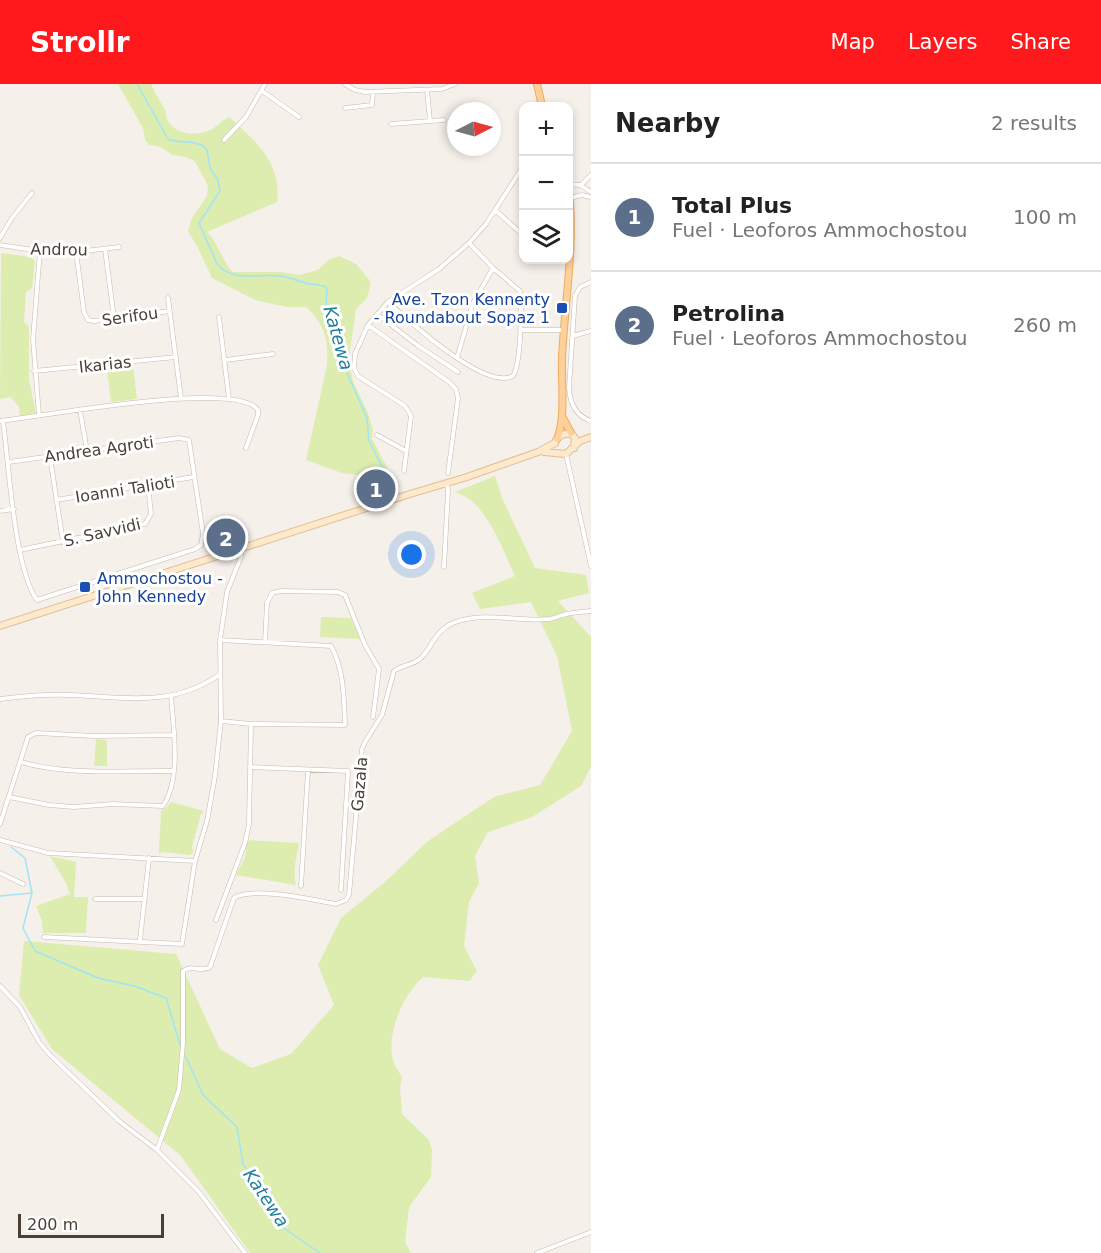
<!DOCTYPE html>
<meta charset="utf-8">
<style>
:root{--surface:#fff;--page:#f2f2f2;--text:#222;--muted:#767676;--line:#e0e0e0;--accent:#ff181c}
body{margin:0;font-family:"DejaVu Sans",sans-serif;background:var(--page);color:var(--text)}
.controls{position:absolute;right:18px;top:18px;display:grid;overflow:hidden;border-radius:12px;box-shadow:0 3px 9px #0003}
.controls button{width:54px;height:54px;display:grid;place-items:center;padding:0;border:0;border-bottom:2px solid var(--line);background:var(--surface);color:var(--text);font:30px sans-serif}
.compass{position:absolute;left:447px;top:18px;width:54px;height:54px;border-radius:50%;background:var(--surface);box-shadow:0 3px 9px #0003;rotate:84deg}
.scale{position:absolute;left:18px;bottom:15px;width:146px;box-sizing:border-box;padding-left:6px;border:3px solid #4b4037;border-top:0;font-size:16px;line-height:21px;white-space:nowrap;color:#4b4037;-webkit-text-stroke:4px #fff;paint-order:stroke}
.you{position:absolute;left:412px;top:471px;width:21px;height:21px;margin:-15px;border:4px solid #fff;border-radius:50%;background:#1a73e8;box-shadow:0 0 0 9px #1a73e833}
.badge{display:grid;place-items:center;width:39px;height:39px;border-radius:50%;background:var(--accent);color:#fff;font-size:20px;font-weight:700}
.pin{position:absolute;translate:-50% -50%;border:3px solid #fff;box-shadow:0 2px 6px #0006}
.list{margin:0;padding:0;list-style:none}
h2{display:flex;justify-content:space-between;align-items:center;height:78px;margin:0;padding:0 24px;font-size:26px}
h2 small{font-size:20px;font-weight:400;color:var(--muted)}
.list li{display:grid;grid-template-columns:39px 1fr auto;gap:18px;align-items:center;box-sizing:border-box;height:108px;padding:0 24px;border-top:2px solid var(--line)}
.list b{display:block;font-size:22px;white-space:nowrap}
.list p{margin:0;font-size:20px;white-space:nowrap;color:var(--muted)}
.list em{font-size:20px;font-style:normal;color:var(--muted)}
.icon{flex:none;width:33px;height:33px;fill:none;stroke:currentColor;stroke-width:2;stroke-linecap:round;stroke-linejoin:round}
.map{position:relative;flex:none;width:591px;height:1169px;overflow:hidden}
header{display:flex;align-items:center;gap:36px;box-sizing:border-box;height:84px;padding:0 30px;background:var(--accent);color:#fff}
header strong{font-size:28px}
nav{display:flex;gap:33px;margin-inline-start:auto;font-size:21px}
main{display:flex}
aside{flex:1;background:var(--surface)}
.map>svg:first-child{display:block}
.green{fill:#dcedaf}
.lines{fill:none;stroke-linecap:round;stroke-linejoin:round}
.stream{stroke:#a1e3f7;stroke-width:1.5}
.street-casing{stroke:#c6b9ae;stroke-width:5}
.secondary-casing{stroke:#ddbf98;stroke-width:8}
.primary-casing{stroke:#efab5f;stroke-width:8}
.street{stroke:#fff;stroke-width:4}
.secondary{stroke:#ffe9cb;stroke-width:6}
.primary{stroke:#ffd19a;stroke-width:6}
.transit-dot{fill:#1a4fb4;stroke:#fff;stroke-width:2}
.labels{text-anchor:middle;stroke-width:6;stroke-linejoin:round;paint-order:stroke}
.street-label{font-size:16px;fill:#4b4037;stroke:#fff}
.transit-label{font-size:16px;fill:#164399;stroke:#fff;text-anchor:end}
.water-label{font-size:18px;font-style:italic;fill:#217f9f;stroke:#fff}
</style>
<header>
<strong>Strollr</strong>
<nav><a>Map</a><a>Layers</a><a>Share</a></nav>
</header>
<main>
<div class="map">
<svg width="591" height="1169" viewBox="0 0 591 1169">
<rect width="100%" height="100%" fill="#f6f0ea"/>
<path class="green" d="M118 0H151C155 9 160 17 165 26 166 29 166 32 167 35 173 49 191 52 205 48 215 46 220 37 229 33 256 58 282 78 277 118L207 148C219 160 221 176 233 188H281L299 191 318 186 328 176 339 172 356 180 371 198 367 214 356 225 350 266V282L353 297 368 329 373 346 372 355 390 389 391 395 342 389 306 376 327 281C329 257 324 239 306 223H287L255 216 212 194 198 164 188 147 192 134 207 112 208 102 195 77 185 73 172 71 161 63 149 61 145 56 143 44Z
M1 169 31 173 35 177 32 204 26 208 24 238 29 243V296L36 329 20 332 19 323 11 313 0 315Z
M133 282 137 315 111 318 107 285Z
M495 392 503 416 535 484 586 491 589 509 558 517 591 553V683L581 702 532 733 488 748 475 772 479 799 469 818 464 862 477 887 469 897 423 893C403 911 386 949 393 976 394 981 399 988 402 993L400 1004 402 1030 429 1056 432 1066 431 1093 409 1123 405 1158 411 1169H250L181 1072 52 965 19 911 24 857 176 870 220 965 252 984 291 970 334 921 318 881 341 834 385 798 428 757 494 713 540 701 572 647 557 572 531 518 480 525 472 509 515 492C502 465 486 416 455 408Z
M321 533 351 534 360 555 320 553Z
M96 655 107 656V682H94Z
M171 718 204 727 201 730 192 763 193 769 189 771 163 768 159 770 161 726 166 724Z
M247 756 299 759C297 774 292 786 296 801L236 791 245 773Z
M50 772 76 778 74 813H88L86 849H43L42 837 36 822 70 810 66 799Z"/>
<g class="lines">
<path class="stream" d="M137 0 168 55C181 61 198 54 207 66L210 84 218 96 220 107 199 139 217 180C233 199 259 189 281 192 290 193 299 198 309 200 316 201 321 200 327 204L326 223 336 237V247L342 261 348 291 367 334 369 357 386 390
M11 763 25 774 32 809 23 844 35 867 98 894 134 902 166 914 181 964
M0 812 32 809
M186 973 203 1011 237 1043 243 1080 263 1109 285 1145 320 1169"/>
<g class="street-casing">
<path id="street" d="M345 0 355 6 366 8 442 5 455 0
M427 6 430 37
M262 7 299 33
M345 24 372 21 373 8
M391 40 444 36
M224 56 246 33 265 0
M569 100 580 101 591 108
M581 101 591 91
M570 114 582 111 591 113
M495 126 524 152
M0 154 12 134 32 109
M0 161 40 167 76 168 119 163
M105 165 114 234
M76 168 84 228 88 236 94 237 170 227
M591 198 580 203 575 212 569 304C570 320 576 332 591 337
M168 214 181 314
M388 218C409 237 485 307 513 292 521 280 522 223 520 207L493 184 469 159
M377 230 417 261 458 288
M219 233 229 315
M368 241 449 298 456 305 458 314 448 389
M520 246H563
M573 252 591 247
M457 274 473 219 493 184
M225 276 273 270
M34 287 176 273
M80 326 87 367
M39 331 33 255 40 167
M0 337C39 333 238 295 258 326V331L246 364
M3 337C9 381 14 484 37 516L195 465 201 461 203 450 189 356 179 354 9 378
M377 351 406 367
M566 370 591 482
M50 373 63 458
M404 387 411 332 405 322 358 292 354 284 355 270 368 241 388 218 439 185 469 159 486 140 524 81
M56 416 193 393
M0 427 14 425
M20 466 145 440 151 430 148 401
M444 483 448 407 447 400
M220 556 331 562C344 585 344 614 345 641L251 640 221 637
M265 558 267 519 272 509 281 507 338 508 345 511 365 561 379 585 373 633
M0 615C23 612 47 610 70 611 123 613 171 624 219 591
M21 678C69 692 124 686 174 687
M250 683 348 687 341 806
M9 713 49 721 74 723 113 720 163 722C182 694 173 643 171 611
M0 740 28 653 36 649 94 652 173 651
M0 756 48 769 195 777
M0 789 23 800
M301 802 308 686
M95 815H145
M216 836 245 759 249 740 251 640
M44 853 182 860 195 777 207 737 215 692 221 637 220 556 227 508 241 473 242 464
M140 856 149 774
M0 902 20 923 39 958 50 971 119 1037 157 1066 199 1108 245 1169
M157 1066 179 1006 183 959V887C192 880 202 889 210 883L234 814C253 802 313 816 336 820L346 816 349 811 362 665 365 658 382 631 394 587C402 581 415 581 422 573 433 561 436 546 453 539 484 527 519 538 550 535 555 534 559 532 563 531 572 528 582 528 591 527
M537 1169 591 1148"/>
</g>
<g class="secondary-casing">
<path id="secondary" d="M556 356 561 351 571 349 575 354 574 364
M544 368 566 370 580 357 591 353
M0 542 410 410 467 393 538 368 555 359"/>
</g>
<g class="primary-casing">
<path id="primary" d="M537 0 542 22
M563 334 571 349
M557 355C566 333 561 297 562 273 565 215 576 156 568 99"/>
</g>
<use href="#street" class="street"/>
<use href="#secondary" class="secondary"/>
<use href="#primary" class="primary"/>
</g>
<g class="transit-dot">
<rect x="556" y="218" width="12" height="12" rx="3"/>
<rect x="79" y="497" width="12" height="12" rx="3"/>
</g>
<g class="labels">
<g class="street-label">
<text transform="translate(59 165) rotate(1)" y="6">Androu</text>
<text transform="translate(130 232) rotate(-8)" y="6">Serifou</text>
<text transform="translate(105 280) rotate(-6)" y="6">Ikarias</text>
<text transform="translate(99 365) rotate(-8)" y="6">Andrea Agroti</text>
<text transform="translate(125 405) rotate(-9)" y="6">Ioanni Talioti</text>
<text transform="translate(102 448) rotate(-13)" y="6">S. Savvidi</text>
<text transform="translate(359 700) rotate(-85)" y="6">Gazala</text>
</g>
<g class="transit-label">
<text x="550" y="221">Ave. Tzon Kennenty<tspan x="550" dy="18">- Roundabout Sopaz 1</tspan></text>
<text x="97" y="500" text-anchor="start">Ammochostou -<tspan x="97" dy="18">John Kennedy</tspan></text>
</g>
<g class="water-label">
<text transform="translate(338 254) rotate(74)" y="6">Katewa</text>
<text transform="translate(266 1114) rotate(56)" y="6">Katewa</text>
</g>
</g>
</svg>
<div class="controls">
<button>+</button>
<button>−</button>
<button><svg class="icon" aria-label="layers" viewBox="0 0 24 24"><path d="M12 4l9 5-9 5-9-5zM3 14l9 5 9-5"/></svg></button>
</div>
<svg class="compass" viewBox="-18 -18 36 36"><path d="M0-13l5 13h-10z" fill="#e53935"/><path d="M0 13l5-13h-10z" fill="#767676"/></svg>
<div class="scale">200 m</div>
<div class="you"></div>
<div class="pin badge" style="left:376px;top:405px;background:#5c6f8a">1</div>
<div class="pin badge" style="left:226px;top:454px;background:#5c6f8a">2</div>
</div>
<aside>
<h2>Nearby<small>2 results</small></h2>
<ul class="list">
<li><span class="badge" style="background:#5c6f8a">1</span><div><b>Total Plus</b><p>Fuel · Leoforos Ammochostou</p></div><em>100 m</em></li>
<li><span class="badge" style="background:#5c6f8a">2</span><div><b>Petrolina</b><p>Fuel · Leoforos Ammochostou</p></div><em>260 m</em></li>
</ul>
</aside>
</main>
